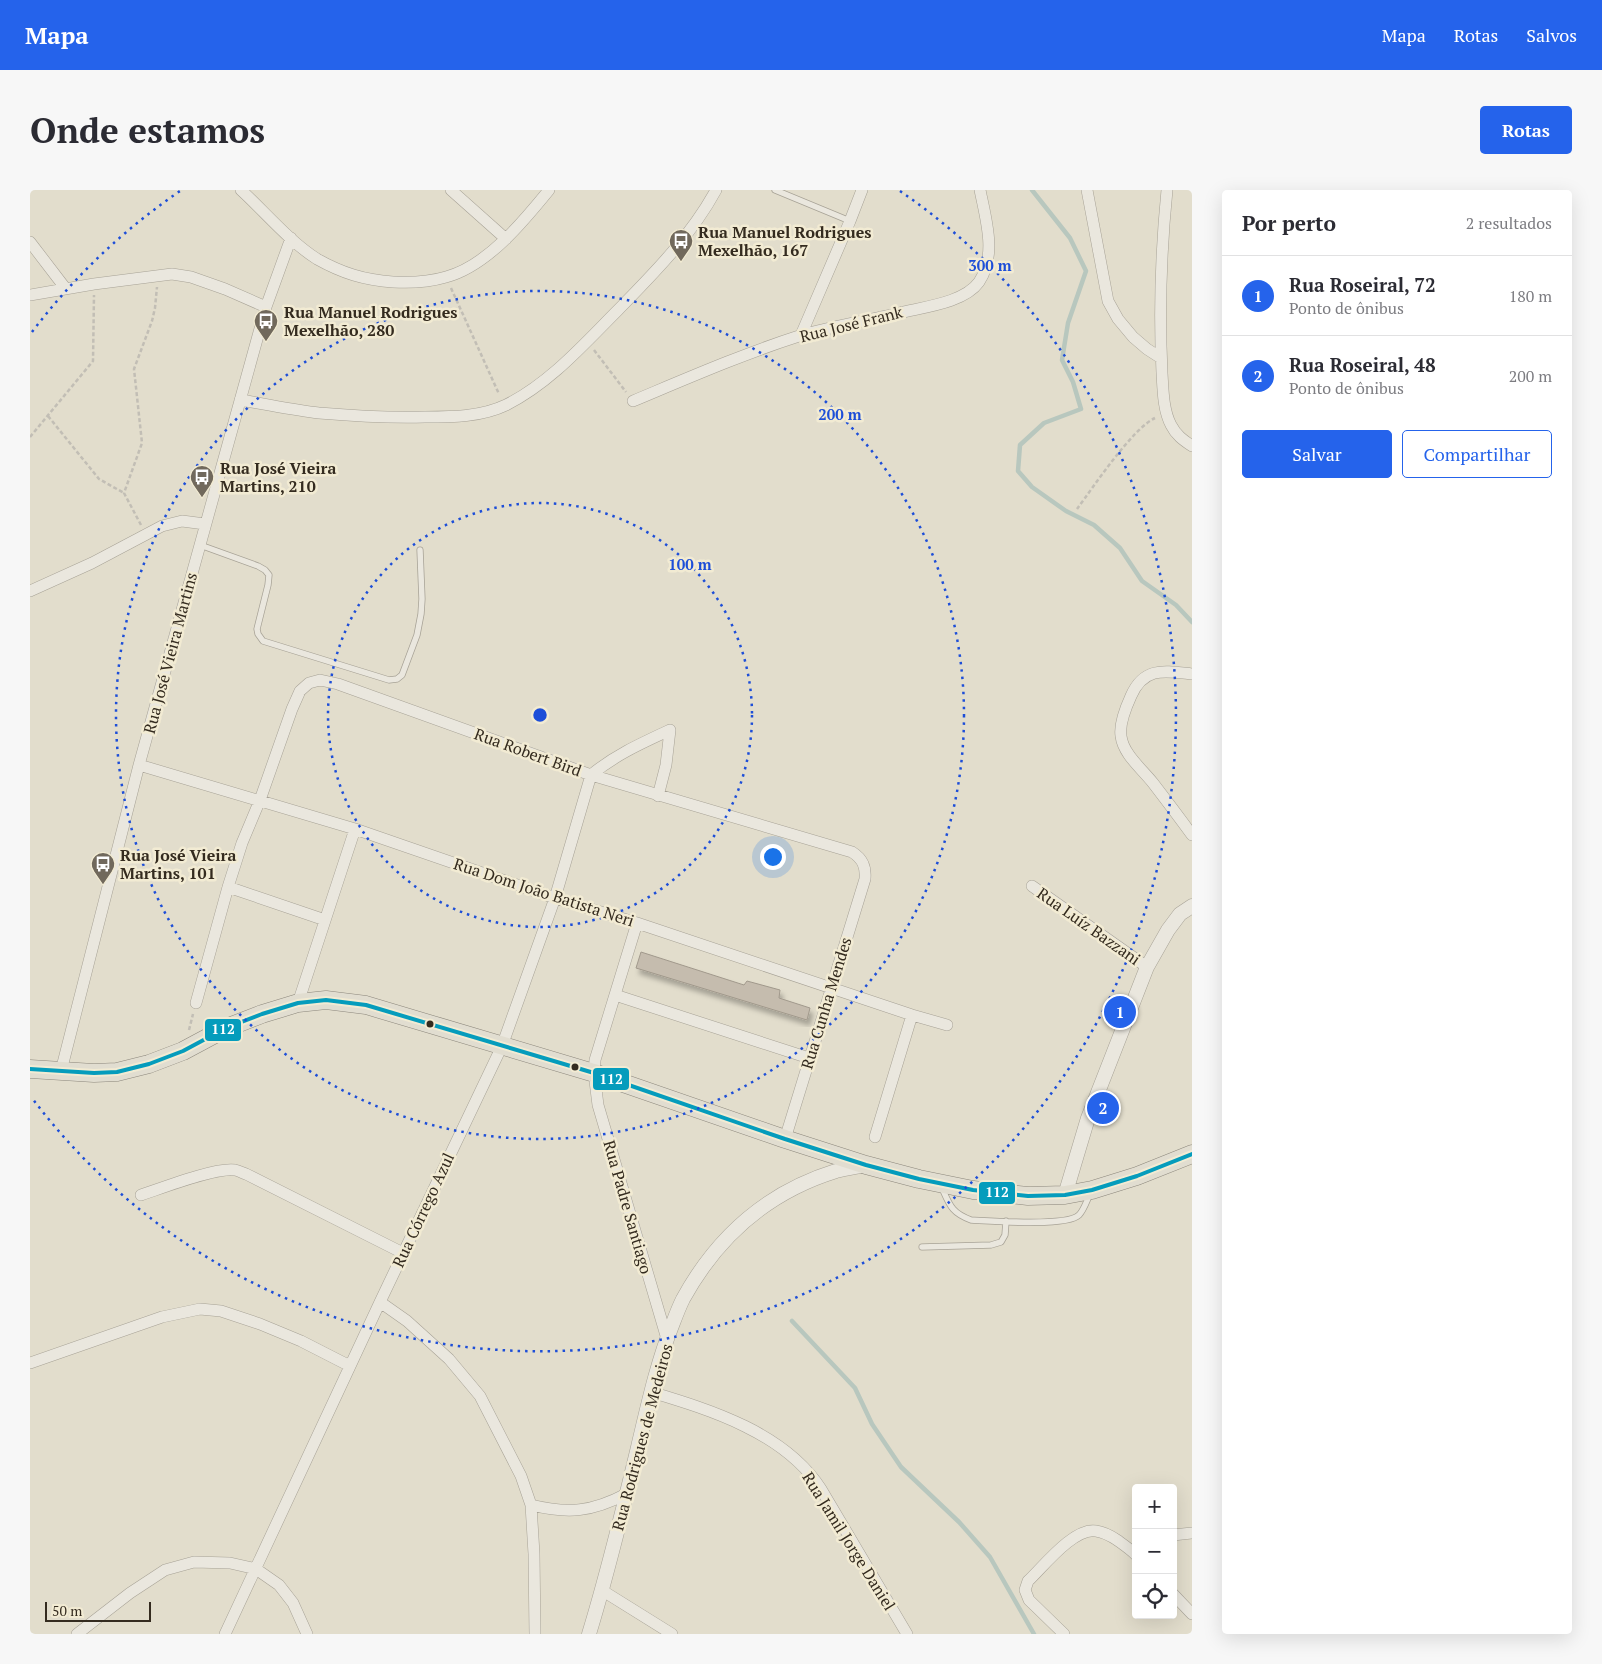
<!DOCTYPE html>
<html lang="pt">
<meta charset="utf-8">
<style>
:root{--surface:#fff;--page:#f7f7f7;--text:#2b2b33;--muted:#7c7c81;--line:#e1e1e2;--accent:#2563eb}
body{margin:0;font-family:"PT Serif",serif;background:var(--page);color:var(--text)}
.controls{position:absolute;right:15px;bottom:15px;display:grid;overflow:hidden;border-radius:5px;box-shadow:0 5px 20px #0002}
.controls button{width:45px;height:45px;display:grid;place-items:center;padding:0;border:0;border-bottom:1px solid var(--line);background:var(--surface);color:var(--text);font:25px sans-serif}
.scale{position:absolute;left:15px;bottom:12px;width:106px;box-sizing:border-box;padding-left:5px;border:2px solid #342b1f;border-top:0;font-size:14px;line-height:18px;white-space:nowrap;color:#342b1f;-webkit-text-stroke:4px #f2ebd3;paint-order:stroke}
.you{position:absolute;left:742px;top:666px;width:18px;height:18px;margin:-12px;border:4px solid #fff;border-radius:50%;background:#1a73e8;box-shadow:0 0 0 8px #1a73e833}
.badge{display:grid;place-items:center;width:32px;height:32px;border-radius:50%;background:var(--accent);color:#fff;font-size:16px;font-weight:700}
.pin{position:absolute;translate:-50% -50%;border:2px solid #fff;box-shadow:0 1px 5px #0006}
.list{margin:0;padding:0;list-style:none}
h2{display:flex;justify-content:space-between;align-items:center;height:65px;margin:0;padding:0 20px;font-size:21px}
h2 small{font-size:16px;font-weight:400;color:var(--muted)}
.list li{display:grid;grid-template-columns:32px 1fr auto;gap:15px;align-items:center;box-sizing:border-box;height:80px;padding:0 20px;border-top:1px solid var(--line)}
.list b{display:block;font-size:19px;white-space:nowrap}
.list p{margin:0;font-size:16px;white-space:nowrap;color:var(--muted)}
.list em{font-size:16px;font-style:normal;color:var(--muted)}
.actions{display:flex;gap:10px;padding:15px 20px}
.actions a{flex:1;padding:11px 0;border:1px solid var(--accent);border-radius:5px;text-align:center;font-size:18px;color:var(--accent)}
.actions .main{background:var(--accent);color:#fff}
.icon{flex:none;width:28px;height:28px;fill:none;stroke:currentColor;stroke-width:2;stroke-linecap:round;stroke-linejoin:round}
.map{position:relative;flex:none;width:1162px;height:1444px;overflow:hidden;border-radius:5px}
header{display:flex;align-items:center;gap:30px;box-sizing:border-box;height:70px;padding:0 25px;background:var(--accent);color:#fff}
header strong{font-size:24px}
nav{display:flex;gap:28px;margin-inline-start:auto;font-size:18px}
.intro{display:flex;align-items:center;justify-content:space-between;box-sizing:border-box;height:120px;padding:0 30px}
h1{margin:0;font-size:35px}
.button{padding:12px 22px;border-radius:5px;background:var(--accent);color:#fff;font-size:18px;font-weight:700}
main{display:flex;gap:30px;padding:0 30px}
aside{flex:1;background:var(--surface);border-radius:5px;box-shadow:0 5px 20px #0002}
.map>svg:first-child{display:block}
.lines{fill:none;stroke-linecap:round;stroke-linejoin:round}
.stream{stroke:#b8c7be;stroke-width:4.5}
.building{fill:#c5bcae;stroke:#a1998c;filter:url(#shadow)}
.service-casing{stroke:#a7a296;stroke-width:7}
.minor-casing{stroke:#a7a296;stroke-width:12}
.tertiary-casing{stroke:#a7a296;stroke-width:15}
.primary-casing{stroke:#8c877c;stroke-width:19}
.path{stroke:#c2beb5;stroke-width:2.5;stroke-dasharray:4 2.5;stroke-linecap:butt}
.service{stroke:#eae7de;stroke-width:5.5}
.minor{stroke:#eae7de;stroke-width:11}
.tertiary{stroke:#eae7de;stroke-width:14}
.primary{stroke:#e1ddd0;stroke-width:18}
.bus-1-casing{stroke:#f2ebd3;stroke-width:8}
.bus-1{stroke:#059cbc;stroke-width:4}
.ring{fill:none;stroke:#1d4ed8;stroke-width:2.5;stroke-dasharray:2.5 5}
.bus-dot{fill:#342b1f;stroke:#f2ebd3;stroke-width:2}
.labels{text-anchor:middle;stroke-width:5;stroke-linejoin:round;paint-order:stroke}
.poi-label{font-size:16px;font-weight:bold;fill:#342b1f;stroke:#f2ebd3;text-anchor:start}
.street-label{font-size:16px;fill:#342b1f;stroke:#f2ebd3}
.centre{fill:#1d4ed8;stroke:#f2ebd3;stroke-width:2.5}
.ring-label{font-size:15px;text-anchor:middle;font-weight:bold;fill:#1d4ed8;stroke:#f2ebd3;stroke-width:5;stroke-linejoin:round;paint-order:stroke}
.line-badge{stroke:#f2ebd3;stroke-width:2}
.badge-label{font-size:14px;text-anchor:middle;font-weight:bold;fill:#fff}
</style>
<header>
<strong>Mapa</strong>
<nav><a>Mapa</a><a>Rotas</a><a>Salvos</a></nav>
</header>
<div class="intro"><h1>Onde estamos</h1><a class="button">Rotas</a></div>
<main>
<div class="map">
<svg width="1162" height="1444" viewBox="0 0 1162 1444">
<defs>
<filter id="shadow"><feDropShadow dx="3" dy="5.5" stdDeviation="2.5" flood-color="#0004"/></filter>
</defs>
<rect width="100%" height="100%" fill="#e2ddcc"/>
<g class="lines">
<path class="stream" d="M1002 0 1040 48 1056 81 1038 133 1032 170 1043 192 1051 219 1014 233 990 255 988 281 1002 297 1036 321 1064 335 1090 358 1112 391 1146 415 1162 432
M762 1131 825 1198 842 1234 871 1277 929 1332 960 1367 1004 1444"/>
</g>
<path class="building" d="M611 762 714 795 717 791 750 800 749 808 780 818 777 830 606 778Z"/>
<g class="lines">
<g class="service-casing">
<path id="service" d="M745 0 820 31
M170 355 228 376 235 380 239 385 238 395 227 439 228 444 233 451 359 490 367 489 372 485 387 445 391 424 392 409 390 360
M912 998C920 1016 922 1023 941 1030 961 1031 1037 1037 1049 1025 1054 1020 1057 1010 1060 1004
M892 1057 961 1055 971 1052 975 1045 976 1031"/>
</g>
<g class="minor-casing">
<path id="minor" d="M211 0C235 22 260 52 287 69 312 83 334 90 363 92 380 93 399 92 416 87 457 76 493 32 519 0
M421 0 476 49
M1057 0 1078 111 1088 129 1103 147 1117 159 1131 168
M1137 0C1131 60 1129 122 1132 183 1133 199 1133 220 1141 235 1146 245 1153 250 1162 256
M0 52 36 99
M0 105 64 94 142 84 161 87 195 99 236 117
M771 145 820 31 832 0
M210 210C236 214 263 220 289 223 324 226 359 228 395 227 422 227 451 227 476 215 520 193 554 154 588 120 624 83 661 46 686 0
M603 211C658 188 713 164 769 146 802 136 836 131 869 123 893 117 934 113 949 92 967 65 956 30 950 0
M0 401 62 373 132 336 152 331 175 334
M1162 484C1135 481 1114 476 1101 506 1096 517 1089 534 1091 546 1093 564 1112 579 1123 593 1136 610 1149 627 1162 645
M109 575 325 639 525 708 607 733 882 825 917 835
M1002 696 1117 777
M198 697 295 730
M607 733 565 870 564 883 568 915 637 1149
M585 805 779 868
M166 813 198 697 212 653 230 610 262 519 270 501 279 493 290 490 308 494 561 585 822 662C833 669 836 677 835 689L755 949
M268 813 325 639
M31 881 109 575 236 117 261 48
M845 947 882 825
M111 1005C132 998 186 977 205 980 209 981 213 983 216 984L373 1063
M350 1112 377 1131 419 1169 450 1206 491 1286 501 1315 504 1364 505 1444
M0 1173 132 1127 170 1119 191 1121 230 1134 271 1151 320 1176
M621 1202C681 1220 755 1243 791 1299L877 1444
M501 1315C538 1324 562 1322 596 1304
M1143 1345 1162 1343
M573 1401 642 1444
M1143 1404 1162 1424
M47 1444 100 1403 135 1380 164 1372 200 1373 226 1379 249 1395 263 1413 277 1444
M195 1444 350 1112 472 856 525 708 561 585C585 565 612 553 640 540L636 575 628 606
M1034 1444 999 1410 995 1400 998 1391C1013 1377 1044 1337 1066 1341 1073 1342 1081 1346 1087 1350 1094 1355 1100 1359 1106 1365"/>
</g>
<g class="tertiary-casing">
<path id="tertiary" d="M1035 1005 1058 928 1117 777 1138 740 1150 724 1162 716
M559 1444C578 1382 593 1320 608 1257 618 1215 627 1173 643 1133 646 1125 649 1117 653 1109 687 1047 738 1002 806 981 815 979 826 977 836 975"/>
</g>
<g class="primary-casing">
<path id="primary" d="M0 879 64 883 87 882 119 874 153 861 196 838 232 824 268 813 296 810 336 815 403 835 564 883 755 949 836 975 889 989 943 1000 998 1006 1035 1005 1062 1000 1107 986 1162 964"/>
</g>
<path class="path" d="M421 98 469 204
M564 160 596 202
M18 226 69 289 94 303
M0 247 63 171 64 105
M1047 319C1064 296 1102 239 1125 228
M111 335 94 303 112 253 104 179 122 131 125 118 127 97
M159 840 163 824"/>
<use href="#service" class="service"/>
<use href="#minor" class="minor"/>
<use href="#tertiary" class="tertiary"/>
<use href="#primary" class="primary"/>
<g class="bus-1-casing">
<path id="bus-1" d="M0 879 64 883 87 882 119 874 153 861 196 838 232 824 268 813 296 810 336 815 564 883 755 949 836 975 889 989 943 1000 998 1006 1035 1005 1062 1000 1107 986 1162 964"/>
</g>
<use href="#bus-1" class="bus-1"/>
</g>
<g class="ring">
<circle cx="510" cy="525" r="212"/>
<circle cx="510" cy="525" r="424"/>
<path d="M2 142A636 636 0 0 1 150 1M870 1A636 636 0 1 1 2 908"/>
</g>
<defs>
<g id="bus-pin" transform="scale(1.25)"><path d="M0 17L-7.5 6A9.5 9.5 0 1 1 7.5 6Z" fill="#71695c" stroke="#f2ebd3"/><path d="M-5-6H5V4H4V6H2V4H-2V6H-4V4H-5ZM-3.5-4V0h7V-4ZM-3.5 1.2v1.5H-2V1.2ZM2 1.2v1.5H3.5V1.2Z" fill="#fff"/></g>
</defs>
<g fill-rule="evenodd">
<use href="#bus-pin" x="651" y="51"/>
<use href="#bus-pin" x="236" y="131"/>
<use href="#bus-pin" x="172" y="287"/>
<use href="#bus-pin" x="73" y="674"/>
</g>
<g class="bus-dot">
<circle cx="400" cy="834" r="4.5"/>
<circle cx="545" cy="877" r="4.5"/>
</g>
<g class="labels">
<g class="poi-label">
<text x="668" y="48">Rua Manuel Rodrigues<tspan x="668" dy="18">Mexelhão, 167</tspan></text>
<text x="254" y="128">Rua Manuel Rodrigues<tspan x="254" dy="18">Mexelhão, 280</tspan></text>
<text x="190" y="284">Rua José Vieira<tspan x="190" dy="18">Martins, 210</tspan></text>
<text x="90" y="671">Rua José Vieira<tspan x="90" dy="18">Martins, 101</tspan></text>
</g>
<g class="street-label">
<text transform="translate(821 134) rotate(-14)" y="6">Rua José Frank</text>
<text transform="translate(140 463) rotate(-75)" y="6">Rua José Vieira Martins</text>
<text transform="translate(498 562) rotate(20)" y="6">Rua Robert Bird</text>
<text transform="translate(514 702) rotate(18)" y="6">Rua Dom João Batista Neri</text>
<text transform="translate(1059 736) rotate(35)" y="6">Rua Luíz Bazzani</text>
<text transform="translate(796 813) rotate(-73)" y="6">Rua Cunha Mendes</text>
<text transform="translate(598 1017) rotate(74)" y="6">Rua Padre Santiago</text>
<text transform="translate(393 1020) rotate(-65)" y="6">Rua Córrego Azul</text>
<text transform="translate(612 1247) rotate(-75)" y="6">Rua Rodrigues de Medeiros</text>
<text transform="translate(819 1351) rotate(58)" y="6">Rua Jamil Jorge Daniel</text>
</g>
</g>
<circle cx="510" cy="525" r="8" class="centre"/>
<g class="ring-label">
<text x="960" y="81">300 m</text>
<text x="810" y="230">200 m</text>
<text x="660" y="380">100 m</text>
</g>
<g class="line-badge">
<rect x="174" y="828" width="38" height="24" rx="5" fill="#059cbc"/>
<rect x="562" y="877" width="38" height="24" rx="5" fill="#059cbc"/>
<rect x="948" y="991" width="38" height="24" rx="5" fill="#059cbc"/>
</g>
<g class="badge-label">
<text x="193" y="844">112</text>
<text x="581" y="894">112</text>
<text x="967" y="1007">112</text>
</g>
</svg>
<div class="controls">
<button>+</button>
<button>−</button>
<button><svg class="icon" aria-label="locate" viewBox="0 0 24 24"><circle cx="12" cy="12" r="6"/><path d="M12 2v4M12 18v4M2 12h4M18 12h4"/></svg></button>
</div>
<div class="scale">50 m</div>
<div class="you"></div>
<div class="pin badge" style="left:1090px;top:822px">1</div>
<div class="pin badge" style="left:1073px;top:918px">2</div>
</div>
<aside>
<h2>Por perto<small>2 resultados</small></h2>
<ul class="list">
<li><span class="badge">1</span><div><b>Rua Roseiral, 72</b><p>Ponto de ônibus</p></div><em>180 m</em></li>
<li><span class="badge">2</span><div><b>Rua Roseiral, 48</b><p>Ponto de ônibus</p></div><em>200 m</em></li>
</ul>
<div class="actions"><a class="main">Salvar</a><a>Compartilhar</a></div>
</aside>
</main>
